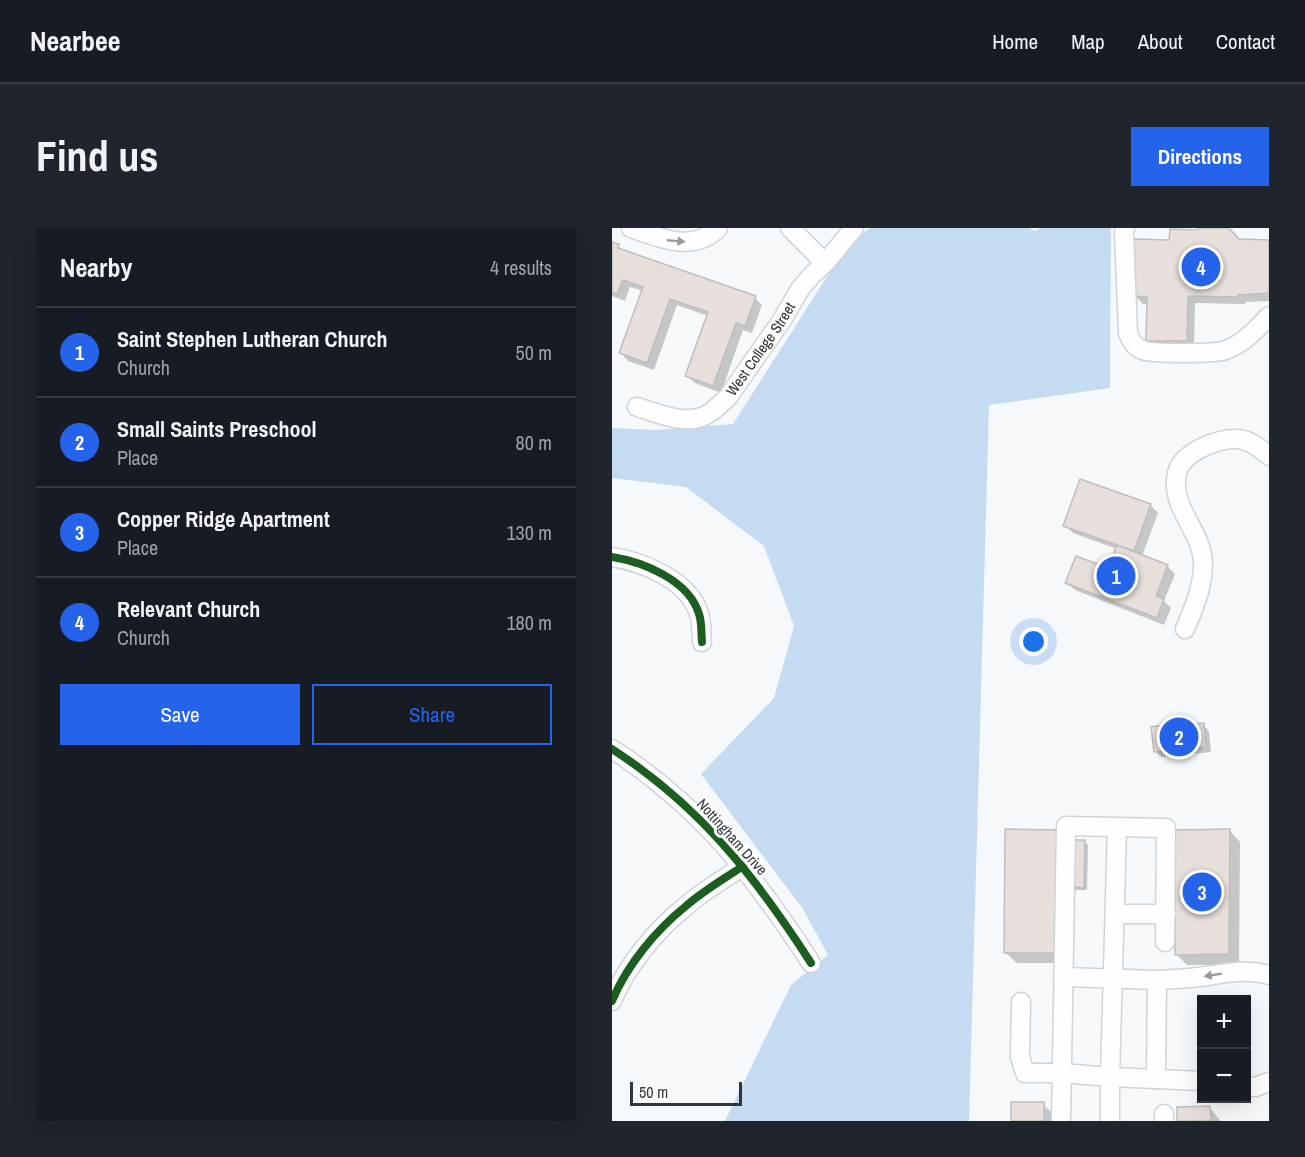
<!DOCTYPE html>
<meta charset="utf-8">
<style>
:root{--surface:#171b24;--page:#20242c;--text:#f1f3f6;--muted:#9ea1a6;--line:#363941;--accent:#2563eb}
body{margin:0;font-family:"Archivo Narrow",sans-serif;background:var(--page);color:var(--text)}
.controls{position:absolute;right:18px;bottom:18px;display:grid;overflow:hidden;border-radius:0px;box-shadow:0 6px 24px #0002}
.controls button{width:54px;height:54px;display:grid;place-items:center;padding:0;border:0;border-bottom:2px solid var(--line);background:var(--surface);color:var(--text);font:30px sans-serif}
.scale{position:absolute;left:18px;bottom:15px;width:112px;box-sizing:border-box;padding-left:6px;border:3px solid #31363b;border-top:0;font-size:16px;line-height:21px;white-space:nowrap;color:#31363b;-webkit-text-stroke:4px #fff;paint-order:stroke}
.you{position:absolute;left:422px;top:414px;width:21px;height:21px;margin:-15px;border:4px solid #fff;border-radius:50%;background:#1a73e8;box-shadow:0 0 0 9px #1a73e833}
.badge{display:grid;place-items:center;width:39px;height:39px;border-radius:50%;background:var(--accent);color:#fff;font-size:20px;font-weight:700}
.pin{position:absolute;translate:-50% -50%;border:3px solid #fff;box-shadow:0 2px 6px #0006}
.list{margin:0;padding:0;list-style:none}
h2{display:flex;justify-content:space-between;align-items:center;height:78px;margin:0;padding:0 24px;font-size:26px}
h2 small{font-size:20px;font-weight:400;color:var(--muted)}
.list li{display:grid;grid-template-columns:39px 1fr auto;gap:18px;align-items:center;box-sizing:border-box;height:90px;padding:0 24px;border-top:2px solid var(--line)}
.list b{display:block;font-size:22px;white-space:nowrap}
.list p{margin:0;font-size:20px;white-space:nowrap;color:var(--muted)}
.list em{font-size:20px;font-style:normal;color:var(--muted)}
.actions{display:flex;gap:12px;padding:18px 24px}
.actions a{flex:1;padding:14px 0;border:2px solid var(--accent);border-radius:0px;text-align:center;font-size:21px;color:var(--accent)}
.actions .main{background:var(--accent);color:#fff}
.map{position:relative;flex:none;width:657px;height:893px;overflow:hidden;border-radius:0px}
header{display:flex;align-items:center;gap:36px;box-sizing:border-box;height:84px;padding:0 30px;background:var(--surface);border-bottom:2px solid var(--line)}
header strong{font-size:28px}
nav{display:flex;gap:33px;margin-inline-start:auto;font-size:21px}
.intro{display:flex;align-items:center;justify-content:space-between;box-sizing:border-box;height:144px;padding:0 36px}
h1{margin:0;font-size:42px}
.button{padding:15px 27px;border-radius:0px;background:var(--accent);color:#fff;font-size:21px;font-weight:700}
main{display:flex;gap:36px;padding:0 36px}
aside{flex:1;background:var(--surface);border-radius:0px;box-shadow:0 6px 24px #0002}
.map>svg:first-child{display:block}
.forest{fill:#c4dbf2}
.shadow{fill:#0003}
.building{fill:#e7dfdb;stroke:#c0bebd;stroke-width:1.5}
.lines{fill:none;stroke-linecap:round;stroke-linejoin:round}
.minor-casing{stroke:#d0d4d7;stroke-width:21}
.minor{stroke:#fefefe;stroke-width:18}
.cycleway-casing{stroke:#fff;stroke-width:11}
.cycleway{stroke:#1b5e20;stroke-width:8}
.oneway{fill:#989a9c}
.labels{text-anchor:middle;stroke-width:6;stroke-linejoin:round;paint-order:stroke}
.street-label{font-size:15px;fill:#31363b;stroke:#fff}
</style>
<header>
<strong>Nearbee</strong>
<nav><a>Home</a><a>Map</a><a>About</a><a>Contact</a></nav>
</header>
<div class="intro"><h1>Find us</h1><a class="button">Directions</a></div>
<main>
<aside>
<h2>Nearby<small>4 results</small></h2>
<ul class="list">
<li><span class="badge">1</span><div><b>Saint Stephen Lutheran Church</b><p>Church</p></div><em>50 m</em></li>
<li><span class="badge">2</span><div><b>Small Saints Preschool</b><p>Place</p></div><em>80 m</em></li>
<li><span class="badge">3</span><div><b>Copper Ridge Apartment</b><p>Place</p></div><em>130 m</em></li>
<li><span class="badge">4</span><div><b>Relevant Church</b><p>Church</p></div><em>180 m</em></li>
</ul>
<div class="actions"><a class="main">Save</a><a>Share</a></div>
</aside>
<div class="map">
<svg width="657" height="893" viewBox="0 0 657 893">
<rect width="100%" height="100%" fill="#f6f9fb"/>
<path class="forest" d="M258 0H417L422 3 429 0H499L498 160 377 177 357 893H113L179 757 216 727 191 681 89 546 162 470 182 398 152 318 74 259 0 250V200L44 202 121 196 237 14Z"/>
<path class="shadow" d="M589 0H616L627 13 657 14V73L633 74V76L583 75 582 120H544L536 112V76H531L523 68 559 14 585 3Z
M0 16 6 18 12 23 143 70 150 77 140 105 131 102 109 165 83 155 75 148 96 88 65 77 42 142 16 133 9 125 31 63 18 59 13 73 0 68Z
M538 277 546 285 530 328 555 338 563 346 552 373 559 380 552 397 463 362 455 355 497 342 505 321 461 305 453 297Z
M575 496 578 499 591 497 597 503 599 524 549 529 543 523Z
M617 602 628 614 627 737H575L564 726Z
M472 613 476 617 475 662H462L455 735H405L393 724 459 616Z
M431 876 442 887V893H401Z
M598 880 609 893H566Z"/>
<path class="building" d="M587 0H617L627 11 657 12V65L626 67V69L576 68 575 113H534L535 69 522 68 521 11 557 12 558 1 585 2Z
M0 14 7 16 6 20 144 68 133 98 124 95 101 158 73 148 96 84 58 71 35 135 7 125 31 59 11 52 5 66 0 64Z
M468 251 539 276 522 323 451 298Z
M505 317 556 337 544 368 552 371 545 390 453 355 464 328 496 340Z
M575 494 576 497 592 495 594 519 542 524 539 499Z
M393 601 448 602 445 725H392Z
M618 601 617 726 563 727V602Z
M457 612H473L472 660 457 659Z
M399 874H432V893H442H399Z
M598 878 599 893H565V879Z"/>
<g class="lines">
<g class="minor-casing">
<g id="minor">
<path d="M19 0C47 10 82 25 106 0"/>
<path d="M178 0 213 35"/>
<path d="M513 0 512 4 516 105C519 113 522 118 530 122 540 126 604 126 614 122 632 115 644 102 657 88"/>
<path id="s1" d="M25 179C45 185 69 196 90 189 99 186 109 176 116 169L170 92 188 61 200 47 213 35 242 0"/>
<path d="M0 329C31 334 77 352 87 386 90 394 89 404 90 414"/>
<path d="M573 401C582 380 591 359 591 335 590 302 557 279 565 245 570 224 606 210 626 211 638 212 648 220 657 228"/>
<path d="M0 521C88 578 143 648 199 735"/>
<path d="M503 686H554"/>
<path d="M452 749 545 752 544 851"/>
<path d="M545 752C559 751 574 751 587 749 611 746 634 740 657 747"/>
<path d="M0 773C15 737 44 702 74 678 91 663 112 651 131 638"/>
<path d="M409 774 408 829 413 845H450L498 849 505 599"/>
<path d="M634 858 643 859 657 854"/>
<path d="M449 893 454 598 554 600 553 714"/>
<path d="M498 893V849L590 853"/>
<path d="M552 893V886"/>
</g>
</g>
<use href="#minor" class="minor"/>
<g class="cycleway-casing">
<path id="cycleway" d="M0 329C31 334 77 352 87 386 90 394 89 404 90 414
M0 521C88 578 143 648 199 735
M0 773C15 737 44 702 74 678 91 663 112 651 131 638"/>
</g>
<use href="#cycleway" class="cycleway"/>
</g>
<defs><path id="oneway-solid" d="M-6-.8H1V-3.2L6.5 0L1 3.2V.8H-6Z" transform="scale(1.5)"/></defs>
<g class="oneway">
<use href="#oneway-solid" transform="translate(64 13) rotate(5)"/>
<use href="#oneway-solid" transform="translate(601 747) rotate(171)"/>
</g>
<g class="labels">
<g class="street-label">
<text dy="5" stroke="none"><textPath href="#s1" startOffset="158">West College Street</textPath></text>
<text transform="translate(120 609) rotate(48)" y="5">Nottingham Drive</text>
</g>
</g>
</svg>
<div class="controls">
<button>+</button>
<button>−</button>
</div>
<div class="scale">50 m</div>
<div class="you"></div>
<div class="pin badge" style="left:504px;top:348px">1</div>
<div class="pin badge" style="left:567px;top:509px">2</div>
<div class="pin badge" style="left:590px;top:664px">3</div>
<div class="pin badge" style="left:589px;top:39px">4</div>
</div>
</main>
